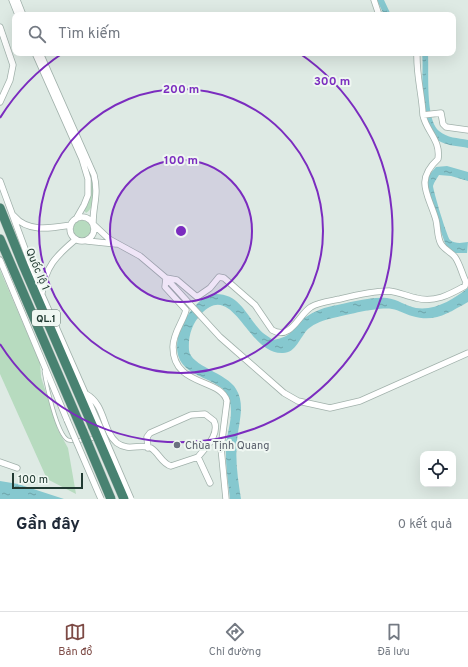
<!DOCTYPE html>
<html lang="vi">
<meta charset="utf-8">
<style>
:root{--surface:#fff;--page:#f6f6f7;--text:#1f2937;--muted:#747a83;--line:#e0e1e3;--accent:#7d4a45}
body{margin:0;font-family:Overpass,sans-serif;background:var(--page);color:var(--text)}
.controls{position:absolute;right:12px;bottom:12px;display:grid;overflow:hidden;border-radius:8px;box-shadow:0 4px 16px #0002}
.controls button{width:36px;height:36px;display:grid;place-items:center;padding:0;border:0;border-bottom:1px solid var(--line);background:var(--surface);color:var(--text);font:20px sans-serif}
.scale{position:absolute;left:12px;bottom:10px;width:71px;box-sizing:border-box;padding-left:4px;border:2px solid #203931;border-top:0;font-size:11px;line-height:14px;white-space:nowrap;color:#203931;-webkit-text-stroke:3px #eff7f2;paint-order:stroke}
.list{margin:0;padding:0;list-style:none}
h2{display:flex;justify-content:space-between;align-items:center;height:52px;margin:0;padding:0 16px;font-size:17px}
h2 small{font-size:13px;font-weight:400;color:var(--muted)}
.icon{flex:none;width:22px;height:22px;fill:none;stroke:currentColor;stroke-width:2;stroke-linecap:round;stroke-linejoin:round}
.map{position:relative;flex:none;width:468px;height:499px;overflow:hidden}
.search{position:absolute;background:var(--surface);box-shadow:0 4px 16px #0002;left:12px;right:12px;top:12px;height:44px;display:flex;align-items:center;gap:10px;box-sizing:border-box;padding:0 14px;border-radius:8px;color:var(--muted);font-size:15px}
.sheet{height:112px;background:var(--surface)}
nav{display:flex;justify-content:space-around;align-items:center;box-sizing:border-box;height:56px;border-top:1px solid var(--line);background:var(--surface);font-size:11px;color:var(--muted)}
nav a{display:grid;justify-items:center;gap:2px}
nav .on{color:var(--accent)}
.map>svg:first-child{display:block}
.green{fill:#b7dbbf}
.water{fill:url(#water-ripples)}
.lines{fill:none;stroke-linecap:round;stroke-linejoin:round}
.service-casing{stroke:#a1b1ab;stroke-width:4.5}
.minor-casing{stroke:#a1b1ab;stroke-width:7}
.trunk-casing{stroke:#bcc4c1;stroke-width:10}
.service{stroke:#fff;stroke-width:3}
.minor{stroke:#fff;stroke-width:5.5}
.trunk{stroke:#488271;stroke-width:9}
.minor-bridge-casing{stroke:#a1b1ab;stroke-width:7;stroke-linecap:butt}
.trunk-bridge-casing{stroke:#bcc4c1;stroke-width:10;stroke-linecap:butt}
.minor-bridge{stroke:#fff;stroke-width:5.5}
.trunk-bridge{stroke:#488271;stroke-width:9}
.ring{fill:none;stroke:#7b2cbf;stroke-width:2}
.worship-dot{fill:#6b7280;stroke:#eff7f2;stroke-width:1.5}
.labels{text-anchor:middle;stroke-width:4;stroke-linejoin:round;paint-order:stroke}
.shield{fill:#eff7f2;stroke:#5e726b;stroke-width:1}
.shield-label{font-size:10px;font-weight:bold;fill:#203931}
.street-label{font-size:11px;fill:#203931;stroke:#eff7f2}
.worship-label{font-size:11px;fill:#5b616d;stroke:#eff7f2;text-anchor:start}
.centre{fill:#7b2cbf;stroke:#eff7f2;stroke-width:2}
.ring-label{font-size:12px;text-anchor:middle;font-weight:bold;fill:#7b2cbf;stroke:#eff7f2;stroke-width:4;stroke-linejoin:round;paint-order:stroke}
</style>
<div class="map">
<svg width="468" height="499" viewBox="0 0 468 499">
<defs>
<pattern id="water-ripples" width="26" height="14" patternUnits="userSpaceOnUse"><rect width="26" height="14" fill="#86c8cf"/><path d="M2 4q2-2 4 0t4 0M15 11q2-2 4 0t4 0" fill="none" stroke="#6da3a9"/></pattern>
</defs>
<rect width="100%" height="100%" fill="#deeae4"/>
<path class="green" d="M87 169C93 180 99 205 86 213L84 210C91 196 93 184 87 169Z
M73 229a9 9 0 1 1 18 0a9 9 0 1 1-18 0Z
M0 270 40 363 41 377 58 430 68 448 76 494 47 479 0 374Z"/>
<path class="water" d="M377 0H384L391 15H384Z
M422 53H428C429 71 425 120 439 131 447 138 458 138 468 140V148C459 146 449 146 441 142 414 127 425 77 422 53Z
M447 166 468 172V181L451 176 439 175C437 178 434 182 433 186 433 190 447 237 450 240 455 244 462 243 468 242L467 253H455L446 246 440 229 426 189 429 175 436 167Z
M468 288V302C448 313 435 323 412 316 405 314 399 310 392 309 381 306 345 315 333 318 324 320 315 323 308 329 300 337 296 353 283 353 247 355 234 279 201 314 192 324 188 336 189 350 190 366 227 373 236 389 246 405 238 424 237 442 235 461 238 480 241 499H230C228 481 225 463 226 444 228 429 234 414 229 399 222 373 169 382 178 337 181 323 190 310 200 301 204 297 210 294 216 294 241 294 247 318 263 333 266 335 270 338 273 340 294 336 289 331 302 320 310 313 322 308 332 306 347 303 372 296 387 298 397 299 406 306 416 308 435 311 454 299 468 288Z
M0 481 18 484 64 499H0Z"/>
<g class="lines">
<g class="service-casing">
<path id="service" d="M44 371C46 383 57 435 68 440 76 442 88 439 96 438"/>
</g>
<g class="minor-casing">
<path id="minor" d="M12 0 18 15
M17 0 23 15
M374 0 379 15
M0 27 13 65 10 80 0 102
M35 53 82 159 88 179V195L84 205 76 219
M40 53 94 175C99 195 93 204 93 224L109 239 140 256 166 278 220 337 284 393 298 401 330 408 360 401 468 353
M417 53C416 74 422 94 423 115L441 113 443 124 446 127 468 130
M0 181 42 295 100 427
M14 216C28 233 52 228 71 225
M70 229a12 12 0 1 1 24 0a12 12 0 1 1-24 0Z
M87 241 116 244
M0 260 67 420
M42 293C45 267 56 256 75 240
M86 394C106 405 102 431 117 443 129 452 140 443 151 448 159 453 162 464 171 466L198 457 210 483
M148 448 147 437 150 433 191 415 205 414 214 421C220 434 206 447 198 457
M0 462 17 468
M226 499 221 448 227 401C221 378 173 387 173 347 173 333 183 322 186 310L165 287 166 278 177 280 197 297 210 288 219 277 224 278 255 305 272 330C291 341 299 314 311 307 319 302 331 301 340 299 356 295 373 291 389 291 399 292 406 296 416 298 434 303 449 295 465 286L466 282C462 274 460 264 455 257 451 252 445 250 441 244 437 237 438 228 436 220 429 195 414 181 438 159 441 140 426 131 423 115"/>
</g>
<g class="trunk-casing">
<path id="trunk" d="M0 208 23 265 93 427
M0 239 83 432"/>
</g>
<use href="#service" class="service"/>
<use href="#minor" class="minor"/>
<use href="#trunk" class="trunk"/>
<g class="minor-bridge-casing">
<path id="minor-bridge" d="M67 420 101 499
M100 427 131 499"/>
</g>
<g class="trunk-bridge-casing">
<path id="trunk-bridge" d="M93 427 124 499
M83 432 111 499"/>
</g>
<use href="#minor-bridge" class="minor-bridge"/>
<use href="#trunk-bridge" class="trunk-bridge"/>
</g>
<circle cx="181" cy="231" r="71" fill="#7b2cbf" fill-opacity=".12"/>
<g class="ring">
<circle cx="181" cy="231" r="71"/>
<circle cx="181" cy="231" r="142"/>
<path d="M0 118A213 213 0 0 1 63 53M299 53A213 213 0 1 1 0 344"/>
</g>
<circle class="worship-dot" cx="177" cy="445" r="4"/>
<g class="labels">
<rect class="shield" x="32" y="310" width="28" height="16" rx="3"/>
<g class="shield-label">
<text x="46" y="322">QL.1</text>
</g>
<g class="street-label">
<text transform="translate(38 269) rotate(67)" y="4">Quốc lộ 1</text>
</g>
<g class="worship-label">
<text x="185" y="449">Chùa Tịnh Quang</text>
</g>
</g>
<circle cx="181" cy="231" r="6" class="centre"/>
<g class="ring-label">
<text x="332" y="85">300 m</text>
<text x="181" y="93">200 m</text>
<text x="181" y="164">100 m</text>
</g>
</svg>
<div class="controls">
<button><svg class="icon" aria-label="locate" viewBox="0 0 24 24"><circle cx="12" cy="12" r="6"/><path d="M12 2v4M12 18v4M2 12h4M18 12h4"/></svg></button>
</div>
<div class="scale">100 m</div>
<div class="search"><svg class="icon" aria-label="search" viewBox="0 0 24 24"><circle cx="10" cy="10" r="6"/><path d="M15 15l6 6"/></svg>Tìm kiếm</div>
</div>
<section class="sheet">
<h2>Gần đây<small>0 kết quả</small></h2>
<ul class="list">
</ul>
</section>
<nav>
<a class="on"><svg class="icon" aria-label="map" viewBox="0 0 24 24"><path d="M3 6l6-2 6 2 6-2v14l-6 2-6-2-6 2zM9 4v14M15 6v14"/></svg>Bản đồ</a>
<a><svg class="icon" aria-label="directions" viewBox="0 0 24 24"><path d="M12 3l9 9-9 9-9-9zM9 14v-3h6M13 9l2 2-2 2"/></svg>Chỉ đường</a>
<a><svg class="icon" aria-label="saved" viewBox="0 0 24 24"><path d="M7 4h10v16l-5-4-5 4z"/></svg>Đã lưu</a>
</nav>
